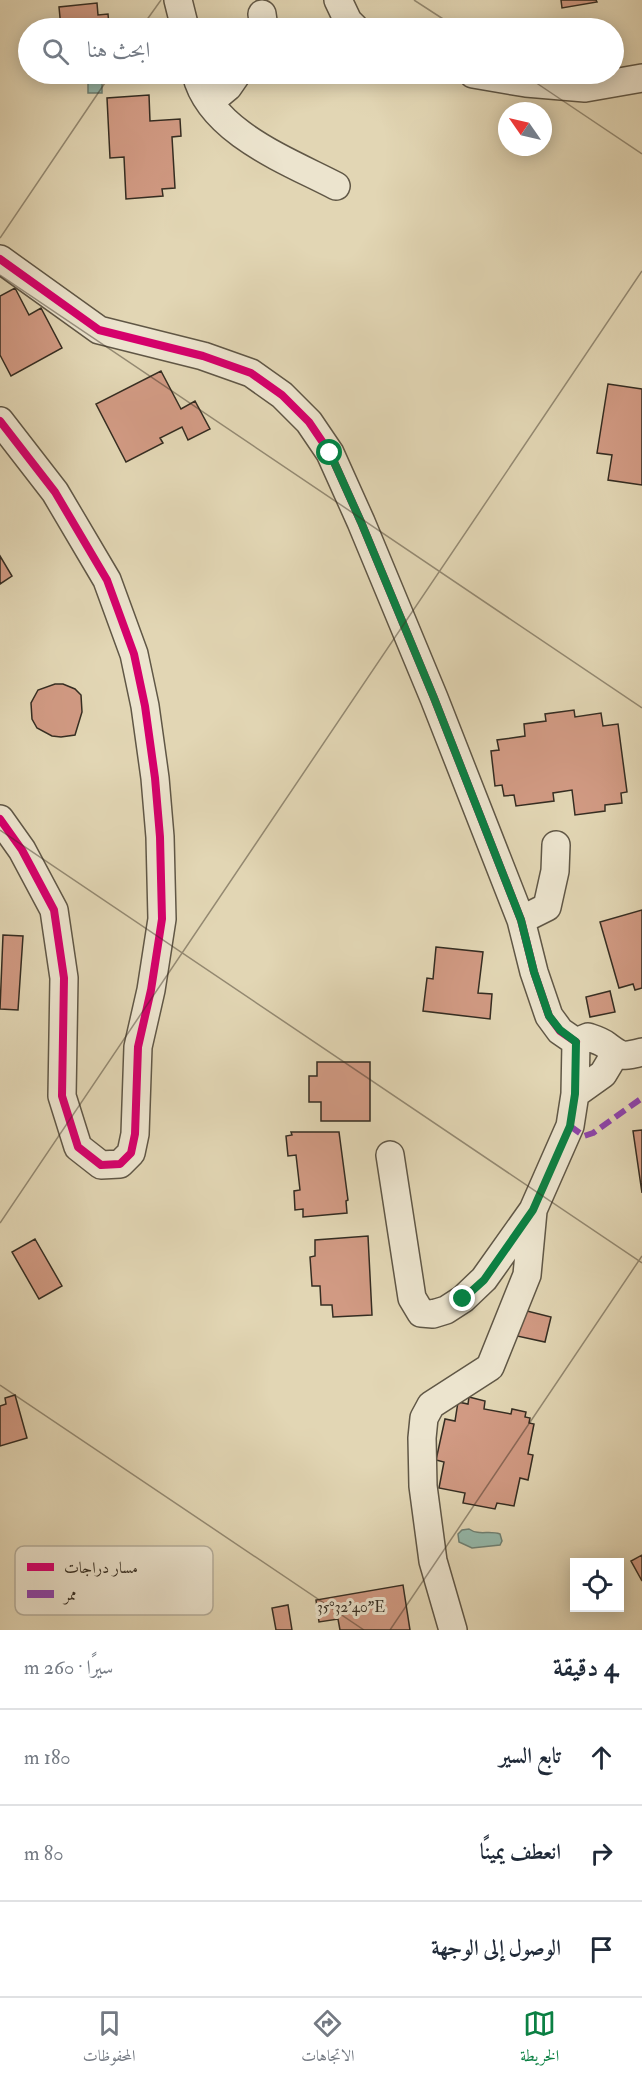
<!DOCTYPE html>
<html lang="ar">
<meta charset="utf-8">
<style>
:root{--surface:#fff;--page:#f6f6f7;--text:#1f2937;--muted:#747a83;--line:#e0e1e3;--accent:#0b8043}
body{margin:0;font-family:"IM FELL Double Pica",Amiri,serif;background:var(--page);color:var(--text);direction:rtl}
.controls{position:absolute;right:18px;bottom:18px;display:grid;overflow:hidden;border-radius:0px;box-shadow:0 3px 15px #0003}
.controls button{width:54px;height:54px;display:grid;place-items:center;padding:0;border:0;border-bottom:2px solid var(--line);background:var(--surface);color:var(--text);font:30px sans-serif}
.compass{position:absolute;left:498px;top:102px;width:54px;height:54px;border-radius:50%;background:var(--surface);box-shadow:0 3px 15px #0003;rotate:304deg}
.stop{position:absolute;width:18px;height:18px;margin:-14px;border:4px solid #0b8043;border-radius:50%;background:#fff}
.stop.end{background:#0b8043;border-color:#fff;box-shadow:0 2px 6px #0008}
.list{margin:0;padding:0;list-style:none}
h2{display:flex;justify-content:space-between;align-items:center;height:78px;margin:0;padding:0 24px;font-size:26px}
h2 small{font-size:20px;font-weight:400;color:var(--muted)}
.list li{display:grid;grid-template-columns:39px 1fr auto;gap:18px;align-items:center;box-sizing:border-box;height:96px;padding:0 24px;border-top:2px solid var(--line)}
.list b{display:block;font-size:22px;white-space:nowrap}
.list em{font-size:20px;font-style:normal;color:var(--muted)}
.icon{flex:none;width:33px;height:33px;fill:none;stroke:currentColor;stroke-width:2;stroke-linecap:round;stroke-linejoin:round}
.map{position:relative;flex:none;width:642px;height:1630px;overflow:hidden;direction:ltr}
.search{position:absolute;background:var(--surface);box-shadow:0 3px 15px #0003;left:18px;right:18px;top:18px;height:66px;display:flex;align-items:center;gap:15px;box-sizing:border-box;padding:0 21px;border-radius:33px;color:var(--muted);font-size:22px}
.sheet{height:366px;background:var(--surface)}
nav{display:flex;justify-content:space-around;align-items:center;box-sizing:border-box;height:84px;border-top:2px solid var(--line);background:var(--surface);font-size:16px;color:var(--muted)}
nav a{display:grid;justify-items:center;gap:3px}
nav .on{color:var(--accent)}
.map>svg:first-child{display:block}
.water{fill:#95b9ab;stroke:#6f8174;stroke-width:1.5}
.building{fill:#d19a83;stroke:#352d22;stroke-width:1.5}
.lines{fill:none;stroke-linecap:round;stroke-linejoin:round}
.street-casing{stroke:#605746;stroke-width:30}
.street{stroke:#ece4ce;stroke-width:27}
.quiet{stroke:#8e44ad;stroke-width:6;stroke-dasharray:12 6;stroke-linecap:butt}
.cycleway-casing{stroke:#ece4ce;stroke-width:11}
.cycleway{stroke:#d6006c;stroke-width:8}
.route{stroke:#0b8043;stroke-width:8}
.ticks{fill:none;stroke:#352d22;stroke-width:1.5;stroke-opacity:0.45}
.key{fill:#ece4ce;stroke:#b5ad9a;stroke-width:1.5}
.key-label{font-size:16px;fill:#352d22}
.ticks-label{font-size:15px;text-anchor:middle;fill:#352d22;stroke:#ece4ce;stroke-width:6;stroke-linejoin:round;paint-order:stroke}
</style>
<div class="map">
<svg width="642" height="1630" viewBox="0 0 642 1630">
<rect width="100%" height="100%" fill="#e2d6b4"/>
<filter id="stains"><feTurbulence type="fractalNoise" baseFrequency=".00333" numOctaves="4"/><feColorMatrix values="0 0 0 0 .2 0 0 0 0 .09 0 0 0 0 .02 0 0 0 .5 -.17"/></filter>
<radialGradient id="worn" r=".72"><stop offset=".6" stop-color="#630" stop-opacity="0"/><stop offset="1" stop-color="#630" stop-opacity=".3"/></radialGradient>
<path class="water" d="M88 74H102V93H88Z
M469 1529C479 1536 489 1530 500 1534L502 1541 500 1545 472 1548 459 1542 458 1534 462 1530Z"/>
<path class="building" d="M561 0H596L597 2 562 8Z
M97 3 98 15 108 14 109 25 61 28 59 7Z
M149 95 150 121 180 119 181 136 172 137 175 188 162 189 163 196 126 199 124 157 110 158 107 98Z
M15 288 29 315 41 308 62 348 11 376 0 355V296Z
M161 371 181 409 195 401 210 429 188 440 182 427 160 438 163 443 126 462 96 404Z
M608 384 642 389V485L608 480 612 455 597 453Z
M0 556 12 576 0 584Z
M55 684H63L75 689 81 695 82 712 75 735 61 737 52 736 37 728 32 719 31 703 38 690Z
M574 710 575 717 601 713 603 726 618 724 627 792 621 793 622 803 605 805V811L575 815 572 790 553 793 554 801 516 806 514 795 504 796 502 785 495 786 491 751 499 750 497 740 525 736 524 724 546 721 545 714Z
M642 910V988L635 990 633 984 619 988 600 922Z
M3 935 23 936 18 1010 0 1009Z
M436 947 483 952 478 993 492 994 490 1019 423 1011 427 978 433 979Z
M610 991 615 1012 590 1017 586 997Z
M317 1062H370V1121H321V1102H309V1076H317Z
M642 1130V1193L633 1131Z
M291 1132H339L348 1200 346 1201 347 1213 303 1217V1209L295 1210 294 1191 300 1190 296 1155 288 1156 286 1136 292 1135Z
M368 1236 372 1315 333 1317 332 1305H321L320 1286H312L310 1257 315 1256V1240Z
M35 1239 62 1286 39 1299 12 1252Z
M523 1310 551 1317 545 1342 517 1336Z
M15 1395 27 1438 0 1446V1406L6 1404 5 1398Z
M469 1397 485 1401 484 1409 511 1414 512 1409 526 1412 525 1417 530 1418 529 1423 534 1424 528 1454 533 1455 528 1480 520 1478 514 1506 497 1503 495 1509 463 1503 465 1493 439 1488 444 1462 436 1460 445 1419 455 1421 458 1402 468 1404Z
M642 1555V1581L631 1561Z
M403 1585 410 1630H340L338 1619 319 1622 316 1600Z
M288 1605 292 1630H276L272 1608Z"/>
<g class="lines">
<g class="street-casing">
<path id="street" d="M178 0 185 28
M338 0 348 21 355 28
M262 14 264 28
M196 74C210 132 288 161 336 186
M473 74 526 83 585 88 642 78
M210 102 228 87 237 74
M0 259 99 330 203 356 251 373 282 395 309 422 330 453 361 522 434 698 521 920 534 972 549 1016 560 1031 576 1042
M0 421 55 492 107 580 134 654 145 706 155 778 160 837 162 919 151 990 138 1047 135 1134 131 1153 120 1164 101 1165 78 1147 62 1096 64 978 54 910 22 850 0 819
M521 920 547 907 555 871 556 845
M576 1042 588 1037C594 1039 601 1041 606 1045 622 1057 622 1057 642 1052
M575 1094 603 1074 615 1054
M390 1155 412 1298 421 1313 433 1314 446 1310 463 1299 484 1279 533 1210 570 1126 575 1094 576 1042
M453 1630 433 1561 423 1486 422 1438 424 1418 431 1405 490 1367 527 1275 533 1211"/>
</g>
<use href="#street" class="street"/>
<path class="quiet" d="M570 1126 584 1136 593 1133 642 1098"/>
<g class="cycleway-casing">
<path id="cycleway" d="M0 259 99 330 203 356 251 373 282 395 309 422 330 453 361 522 434 698 521 920 534 972 549 1016 560 1031 576 1042
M0 421 55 492 107 580 134 654 145 706 155 778 160 837 162 919 151 990 138 1047 135 1134 131 1153 120 1164 101 1165 78 1147 62 1096 64 978 54 910 22 850 0 819"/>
</g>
<use href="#cycleway" class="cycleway"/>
</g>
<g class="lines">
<path class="route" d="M330 453 361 522 434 698 521 920 534 972 549 1016 560 1030 576 1042 575 1094 570 1126 533 1210 484 1280 463 1299"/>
</g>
<path class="ticks" d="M414 0 457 28M141 28 161 0M523 74 642 154M0 238 111 74M0 275 642 708M0 830 642 1263M0 1223 642 271M0 1385 364 1630M390 1630 642 1256"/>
<rect x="15" y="1546" width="198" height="69" rx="9" class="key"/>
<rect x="27" y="1563" width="27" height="8" fill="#d6006c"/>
<rect x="27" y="1590" width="27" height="8" fill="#8e44ad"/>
<g class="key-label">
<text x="64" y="1573">مسار دراجات</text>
<text x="64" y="1600">ممر</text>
</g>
<g class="ticks-label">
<text x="351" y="1612">35°32'40"E</text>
</g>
<rect width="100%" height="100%" filter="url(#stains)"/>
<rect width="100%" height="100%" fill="url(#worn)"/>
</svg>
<div class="controls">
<button><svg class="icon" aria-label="locate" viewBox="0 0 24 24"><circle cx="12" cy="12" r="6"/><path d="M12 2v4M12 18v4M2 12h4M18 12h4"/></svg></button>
</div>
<svg class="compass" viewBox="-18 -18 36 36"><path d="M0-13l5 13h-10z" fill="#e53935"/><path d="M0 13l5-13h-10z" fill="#747a83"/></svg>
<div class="stop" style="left:330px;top:453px"></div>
<div class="stop end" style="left:463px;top:1299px"></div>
<div class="search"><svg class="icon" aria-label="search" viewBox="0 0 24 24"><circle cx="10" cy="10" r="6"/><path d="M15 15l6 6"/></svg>ابحث هنا</div>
</div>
<section class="sheet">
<h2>4 دقيقة<small>سيرًا · 260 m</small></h2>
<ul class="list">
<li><svg class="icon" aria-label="ahead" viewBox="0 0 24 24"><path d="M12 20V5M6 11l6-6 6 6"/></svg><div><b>تابع السير</b></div><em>180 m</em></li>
<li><svg class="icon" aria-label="right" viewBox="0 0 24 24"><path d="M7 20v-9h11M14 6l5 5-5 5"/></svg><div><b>انعطف يمينًا</b></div><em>80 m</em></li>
<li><svg class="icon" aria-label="arrive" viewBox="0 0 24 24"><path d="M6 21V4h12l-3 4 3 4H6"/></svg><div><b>الوصول إلى الوجهة</b></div></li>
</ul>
</section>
<nav>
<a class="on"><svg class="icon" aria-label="map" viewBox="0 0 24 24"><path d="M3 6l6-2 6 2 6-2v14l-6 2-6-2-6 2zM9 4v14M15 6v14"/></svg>الخريطة</a>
<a><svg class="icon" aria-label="directions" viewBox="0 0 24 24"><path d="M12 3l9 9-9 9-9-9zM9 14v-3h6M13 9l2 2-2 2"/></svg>الاتجاهات</a>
<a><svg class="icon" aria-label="saved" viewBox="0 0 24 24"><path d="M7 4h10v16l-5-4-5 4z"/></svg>المحفوظات</a>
</nav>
